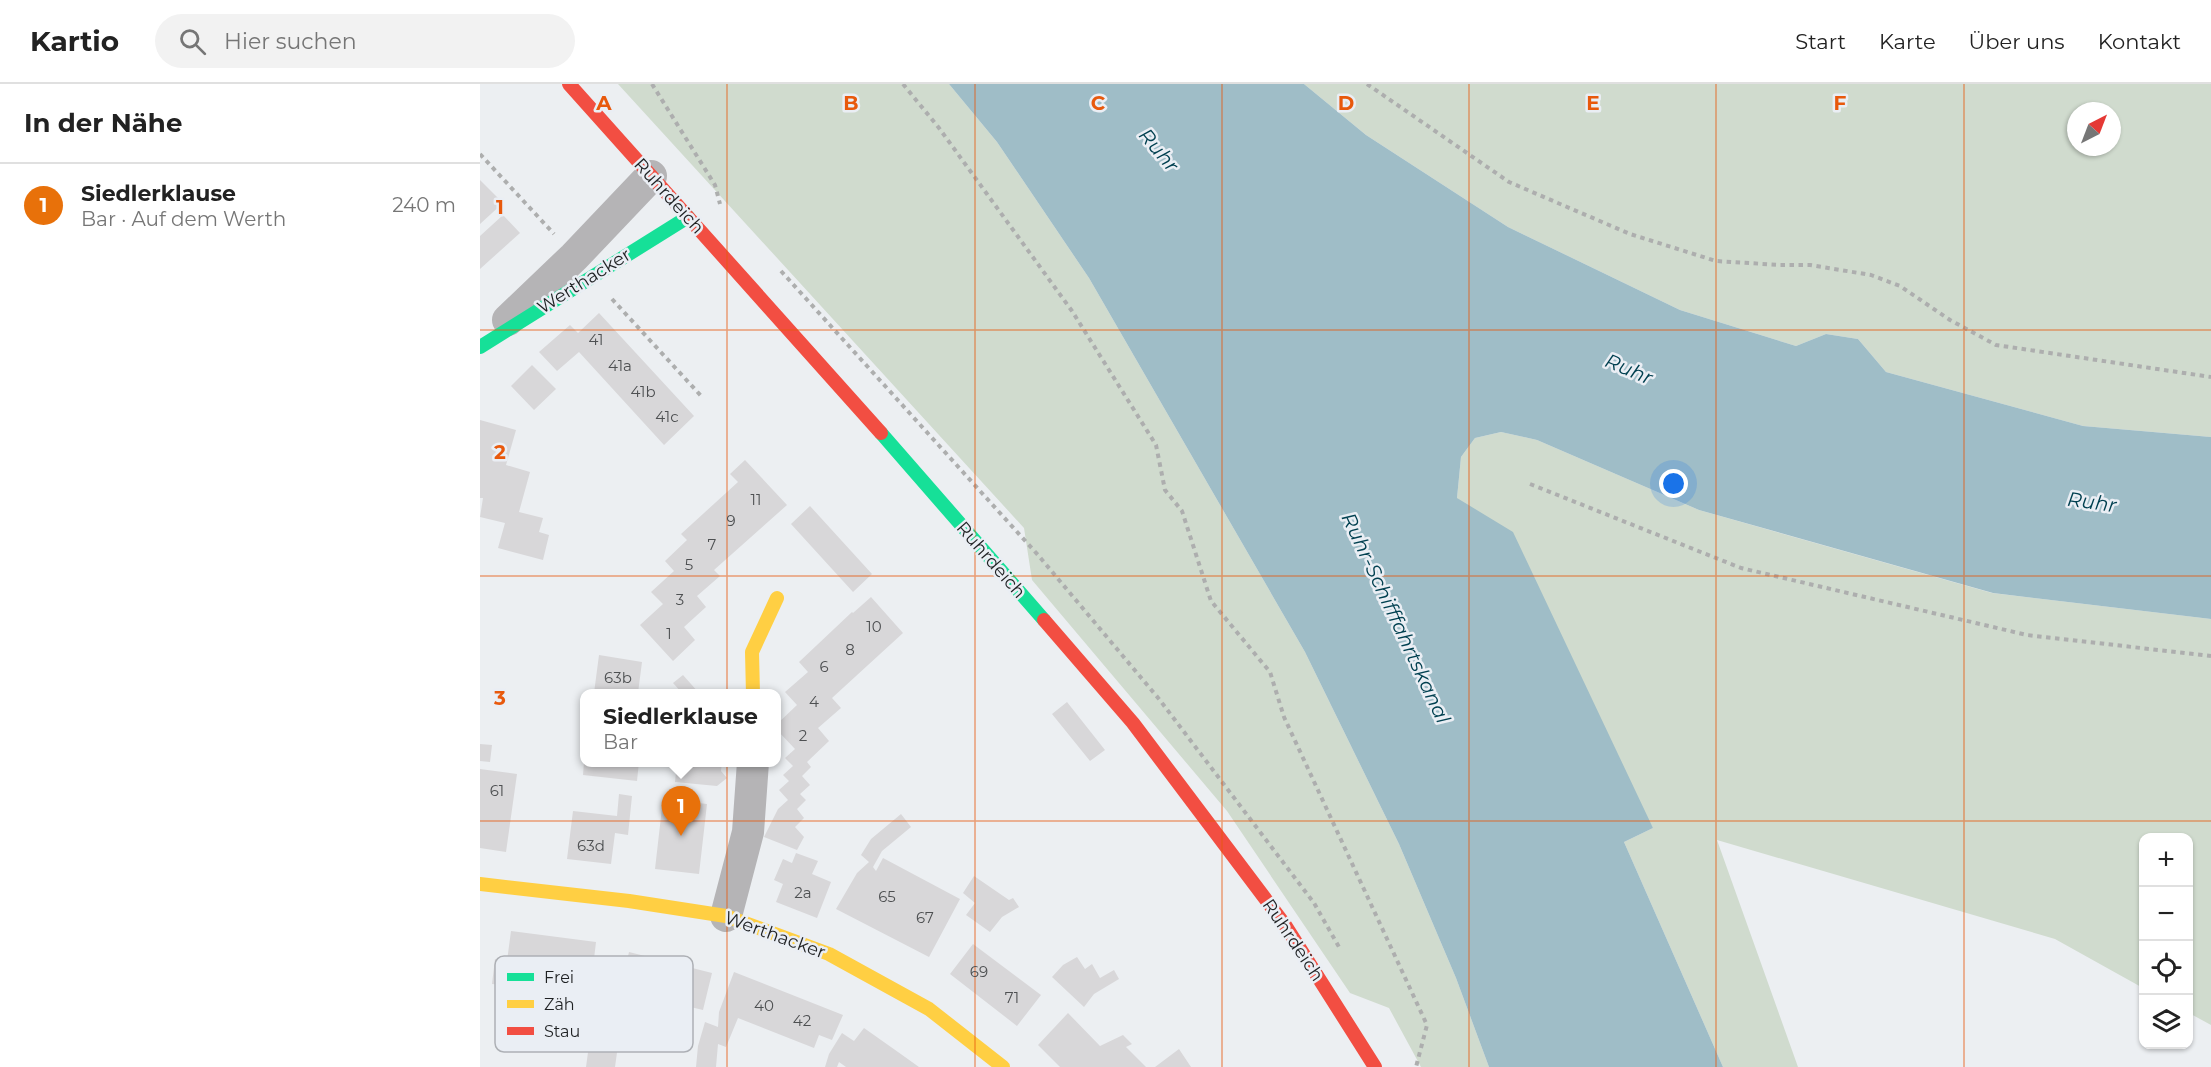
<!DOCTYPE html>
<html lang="de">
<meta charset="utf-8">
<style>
:root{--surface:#fff;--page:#f2f2f2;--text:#222;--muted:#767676;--line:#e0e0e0;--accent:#d93025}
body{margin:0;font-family:Montserrat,sans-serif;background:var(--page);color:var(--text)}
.controls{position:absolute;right:18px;bottom:18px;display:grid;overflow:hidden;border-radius:12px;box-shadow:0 2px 4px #0004}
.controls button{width:54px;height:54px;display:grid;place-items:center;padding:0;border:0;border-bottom:2px solid var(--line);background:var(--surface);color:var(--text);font:30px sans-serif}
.compass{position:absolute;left:1587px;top:18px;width:54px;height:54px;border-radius:50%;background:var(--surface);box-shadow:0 2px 4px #0004;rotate:42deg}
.you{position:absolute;left:1194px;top:400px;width:21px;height:21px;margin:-15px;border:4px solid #fff;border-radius:50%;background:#1a73e8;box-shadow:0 0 0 9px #1a73e833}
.badge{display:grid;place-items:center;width:39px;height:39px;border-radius:50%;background:var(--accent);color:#fff;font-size:20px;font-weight:700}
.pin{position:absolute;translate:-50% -50px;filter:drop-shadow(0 2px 3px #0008)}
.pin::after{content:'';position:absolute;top:32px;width:21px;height:18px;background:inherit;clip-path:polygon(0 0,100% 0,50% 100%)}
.popup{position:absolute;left:100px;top:605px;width:201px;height:78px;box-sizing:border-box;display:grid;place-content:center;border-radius:12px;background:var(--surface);filter:drop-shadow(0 2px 4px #0005);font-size:20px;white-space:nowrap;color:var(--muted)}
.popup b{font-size:22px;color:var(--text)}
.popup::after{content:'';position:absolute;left:50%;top:100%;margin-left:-12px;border:12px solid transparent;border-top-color:var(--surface)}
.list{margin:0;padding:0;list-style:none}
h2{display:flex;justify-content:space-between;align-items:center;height:78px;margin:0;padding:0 24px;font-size:26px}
h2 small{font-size:20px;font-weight:400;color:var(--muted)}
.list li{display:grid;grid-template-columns:39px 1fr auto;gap:18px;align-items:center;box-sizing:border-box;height:84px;padding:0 24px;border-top:2px solid var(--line)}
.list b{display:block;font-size:22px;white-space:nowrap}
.list p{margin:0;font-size:20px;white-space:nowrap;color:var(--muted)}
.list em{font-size:20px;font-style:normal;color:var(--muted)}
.icon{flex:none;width:33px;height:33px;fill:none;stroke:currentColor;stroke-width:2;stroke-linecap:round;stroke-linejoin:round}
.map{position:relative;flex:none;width:1731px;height:983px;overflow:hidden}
header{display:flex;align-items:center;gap:36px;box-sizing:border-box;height:84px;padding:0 30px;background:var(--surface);border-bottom:2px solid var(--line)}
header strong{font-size:28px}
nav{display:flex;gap:33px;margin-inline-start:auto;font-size:21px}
.search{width:420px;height:54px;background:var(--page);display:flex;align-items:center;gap:15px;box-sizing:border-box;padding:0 21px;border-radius:33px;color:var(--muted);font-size:22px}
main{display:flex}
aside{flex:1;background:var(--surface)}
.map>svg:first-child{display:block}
.green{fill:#d0dbce;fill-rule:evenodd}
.water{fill:#9fbdc7}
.building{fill:#d8d7d9}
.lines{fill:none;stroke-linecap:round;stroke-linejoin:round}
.path{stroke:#adaeae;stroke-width:4;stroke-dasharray:4.5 4.5;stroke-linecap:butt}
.street{stroke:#b5b4b6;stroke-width:32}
.fast{stroke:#16e098;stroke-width:14}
.slow{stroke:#ffcf43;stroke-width:14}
.jam{stroke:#f24e42;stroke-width:14}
.grid{fill:none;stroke:#e8590c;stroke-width:1.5;stroke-opacity:0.55}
.labels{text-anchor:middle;stroke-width:5;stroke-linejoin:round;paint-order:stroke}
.number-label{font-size:15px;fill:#4e5052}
.street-label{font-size:18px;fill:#1f2123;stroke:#eaeef4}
.water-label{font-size:20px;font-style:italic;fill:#014050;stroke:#eaeef4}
.key{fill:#eaeef4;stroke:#adb0b5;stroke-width:1.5}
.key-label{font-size:16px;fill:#1f2123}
.grid-label{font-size:20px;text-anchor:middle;font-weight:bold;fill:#e8590c;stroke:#eaeef4;stroke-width:5;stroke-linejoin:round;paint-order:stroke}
</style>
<header>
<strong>Kartio</strong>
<div class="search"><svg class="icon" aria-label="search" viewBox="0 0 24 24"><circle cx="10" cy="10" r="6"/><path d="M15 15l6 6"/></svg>Hier suchen</div>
<nav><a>Start</a><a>Karte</a><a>Über uns</a><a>Kontakt</a></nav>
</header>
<main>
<aside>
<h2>In der Nähe<small></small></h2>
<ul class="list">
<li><span class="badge" style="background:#e8710a">1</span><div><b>Siedlerklause</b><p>Bar · Auf dem Werth</p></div><em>240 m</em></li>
</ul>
</aside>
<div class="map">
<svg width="1731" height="983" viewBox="0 0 1731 983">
<rect width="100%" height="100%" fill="#eceff2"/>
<path class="green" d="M138 0H469L517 58 609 194 825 568 919 760 976 894 1009 983H941L909 924 870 909 747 727 552 496 544 444Z
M824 0H1731V353L1603 342 1406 288 1378 255 1346 250 1316 262 1200 226 1028 143 886 51ZM1596 27H1632V63H1596Z
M1021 348 1057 356 1219 426 1512 509 1731 535V941L1709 929 1708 754H1664L1663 904 1575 855 1237 756 1318 983H1243L1144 758 1173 744 977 414 981 373 995 354Z"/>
<path class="water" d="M469 0H824L886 51 1028 143 1200 226 1316 262 1346 250 1378 255 1406 288 1603 342 1731 353V535L1513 509 1219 426 1057 356 1021 348 995 354 981 373 977 414 1033 448 1173 744 1144 758 1243 983H1009L976 894 919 760 825 568 609 194 517 58Z"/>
<path class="building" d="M0 96 23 119 0 140Z
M23 131 40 149 0 185V152Z
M119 229 214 332 184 361 99 268 77 287 59 268 90 241 98 249Z
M52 281 76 305 54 326 31 302Z
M0 336 36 346 26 381 50 388 39 428 63 434 59 448 69 451 63 476 18 464 25 439 0 433 3 414H0Z
M265 376 307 421 234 486 240 492 217 512 226 523 204 543 215 556 193 577 160 541 183 520 171 508 194 487 185 477 207 456 201 450 258 398 250 390Z
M330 422 392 490 373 508 311 440Z
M391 513 423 549 352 614 361 624 338 644 349 657 327 678 331 683 322 692 330 701 320 710 326 716 317 725 324 734 315 743 324 753 317 766 284 753 298 725 308 716 299 706 309 697 303 691 313 682 305 674 315 665 297 646V640L317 621 305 608 328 588 319 578 372 528 373 529Z
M119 571 162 578 158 609H114Z
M203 591 219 609H202L193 599Z
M587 618 625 666 610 677 572 630Z
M0 660 12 661 10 678 0 677Z
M104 678H159L157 697 103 691Z
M197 678H242L241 687 247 694 237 702 195 698Z
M0 685 37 690 26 768 0 764Z
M139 710 152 712 148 751 135 749 131 780 87 775 93 727 137 732Z
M183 715 227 720 219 790 175 785Z
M421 730 431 743 402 767 393 783 396 787 403 774 480 815 449 873 356 825 377 789 389 778 381 771 391 755Z
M316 769 338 777 332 790 351 798 337 834 296 818 303 800 294 796 303 775 312 779Z
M494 792 529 816 533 814 539 823 522 833 510 848 486 831 495 819 483 809Z
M31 847 116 858 111 900 56 892 53 914 23 909 24 901 12 900 15 875 27 877Z
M493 860 561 911 537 942 470 890Z
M149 868 232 889 223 926 140 906Z
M597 873 605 885 612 880 620 894 634 886 639 895 614 910 604 923 572 893 583 881Z
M120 881 134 883 130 917 144 918 135 983H106Z
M254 888 363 931 352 956 339 951 334 964 258 934 246 963 238 960 236 983H216L218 962 225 938 238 943 239 928Z
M588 929 620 962 643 951 652 960 646 963 666 983H580L558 961Z
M384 944 418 968 439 983H366L359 978 357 983H345L349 970 362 949 374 957Z
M699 965 711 983H675Z"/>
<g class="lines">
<path class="path" d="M172 0 235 101 240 120
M423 0 459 44 592 227 676 361 685 406 702 427 731 517 790 588 804 633 947 941 936 983
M887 0 1029 98 1150 150 1236 177 1300 181H1330L1391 191 1420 202 1470 236 1516 261 1731 293
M0 70 74 150
M301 187 558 471 679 615 834 819 859 863
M132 215 223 314
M1050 400 1261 484 1547 551 1731 572"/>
<path class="street" d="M28 236 94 173 171 92
M246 832 268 748 273 678"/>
<path class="fast" d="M0 263 208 133
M401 349 564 536"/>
<path class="slow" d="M273 610 272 568 297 514
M0 800 149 817 246 832 349 870 449 925 523 983"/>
<path class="jam" d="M89 0 401 349
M564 536 653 639 805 841 895 983"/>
</g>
<path class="grid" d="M247 0V983M495 0V983M742 0V983M989 0V983M1236 0V983M1484 0V983M0 246H1731M0 492H1731M0 737H1731"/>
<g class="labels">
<g class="number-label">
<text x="116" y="261">41</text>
<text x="140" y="287">41a</text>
<text x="163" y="313">41b</text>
<text x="187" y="338">41c</text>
<text x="276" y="421">11</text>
<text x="251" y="442">9</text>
<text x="232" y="466">7</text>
<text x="209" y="486">5</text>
<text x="200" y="521">3</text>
<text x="394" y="548">10</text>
<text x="189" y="555">1</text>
<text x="370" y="571">8</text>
<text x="344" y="588">6</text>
<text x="138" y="599">63b</text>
<text x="334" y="623">4</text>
<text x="323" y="657">2</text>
<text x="17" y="712">61</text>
<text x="111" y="767">63d</text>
<text x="323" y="814">2a</text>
<text x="407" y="818">65</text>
<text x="445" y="839">67</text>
<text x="499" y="893">69</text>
<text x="532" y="919">71</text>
<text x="284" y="927">40</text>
<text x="322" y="942">42</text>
</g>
<g class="street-label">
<text transform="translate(189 112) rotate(48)" y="6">Ruhrdeich</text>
<text transform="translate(104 197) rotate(-32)" y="6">Werthacker</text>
<text transform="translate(511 476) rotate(49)" y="6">Ruhrdeich</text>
<text transform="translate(295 851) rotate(20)" y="6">Werthacker</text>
<text transform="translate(813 856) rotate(56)" y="6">Ruhrdeich</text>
</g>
<g class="water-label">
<text transform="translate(679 66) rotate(50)" y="7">Ruhr</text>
<text transform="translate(1149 285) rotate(23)" y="7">Ruhr</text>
<text transform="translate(1612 418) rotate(8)" y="7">Ruhr</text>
<text transform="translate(916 534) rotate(65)" y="7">Ruhr-Schifffahrtskanal</text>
</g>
</g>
<rect x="15" y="872" width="198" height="96" rx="9" class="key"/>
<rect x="27" y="889" width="27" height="8" fill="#16e098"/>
<rect x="27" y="916" width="27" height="8" fill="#ffcf43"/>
<rect x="27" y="943" width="27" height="8" fill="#f24e42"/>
<g class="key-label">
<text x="64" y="899">Frei</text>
<text x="64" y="926">Zäh</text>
<text x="64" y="953">Stau</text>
</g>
<g class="grid-label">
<text x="124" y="26">A</text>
<text x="371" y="26">B</text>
<text x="618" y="26">C</text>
<text x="866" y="26">D</text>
<text x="1113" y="26">E</text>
<text x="1360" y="26">F</text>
<text x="20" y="130">1</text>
<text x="20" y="375">2</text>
<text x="20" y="621">3</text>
</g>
</svg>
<div class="controls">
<button>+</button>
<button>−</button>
<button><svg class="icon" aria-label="locate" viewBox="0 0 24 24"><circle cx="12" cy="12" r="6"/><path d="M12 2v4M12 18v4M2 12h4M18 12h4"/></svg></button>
<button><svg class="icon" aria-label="layers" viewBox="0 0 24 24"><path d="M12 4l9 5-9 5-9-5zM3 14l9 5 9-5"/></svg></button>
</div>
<svg class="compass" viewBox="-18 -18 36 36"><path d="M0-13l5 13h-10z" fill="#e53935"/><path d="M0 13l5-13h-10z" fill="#767676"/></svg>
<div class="you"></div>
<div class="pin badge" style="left:201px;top:752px;background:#e8710a">1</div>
<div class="popup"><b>Siedlerklause</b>Bar</div>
</div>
</main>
